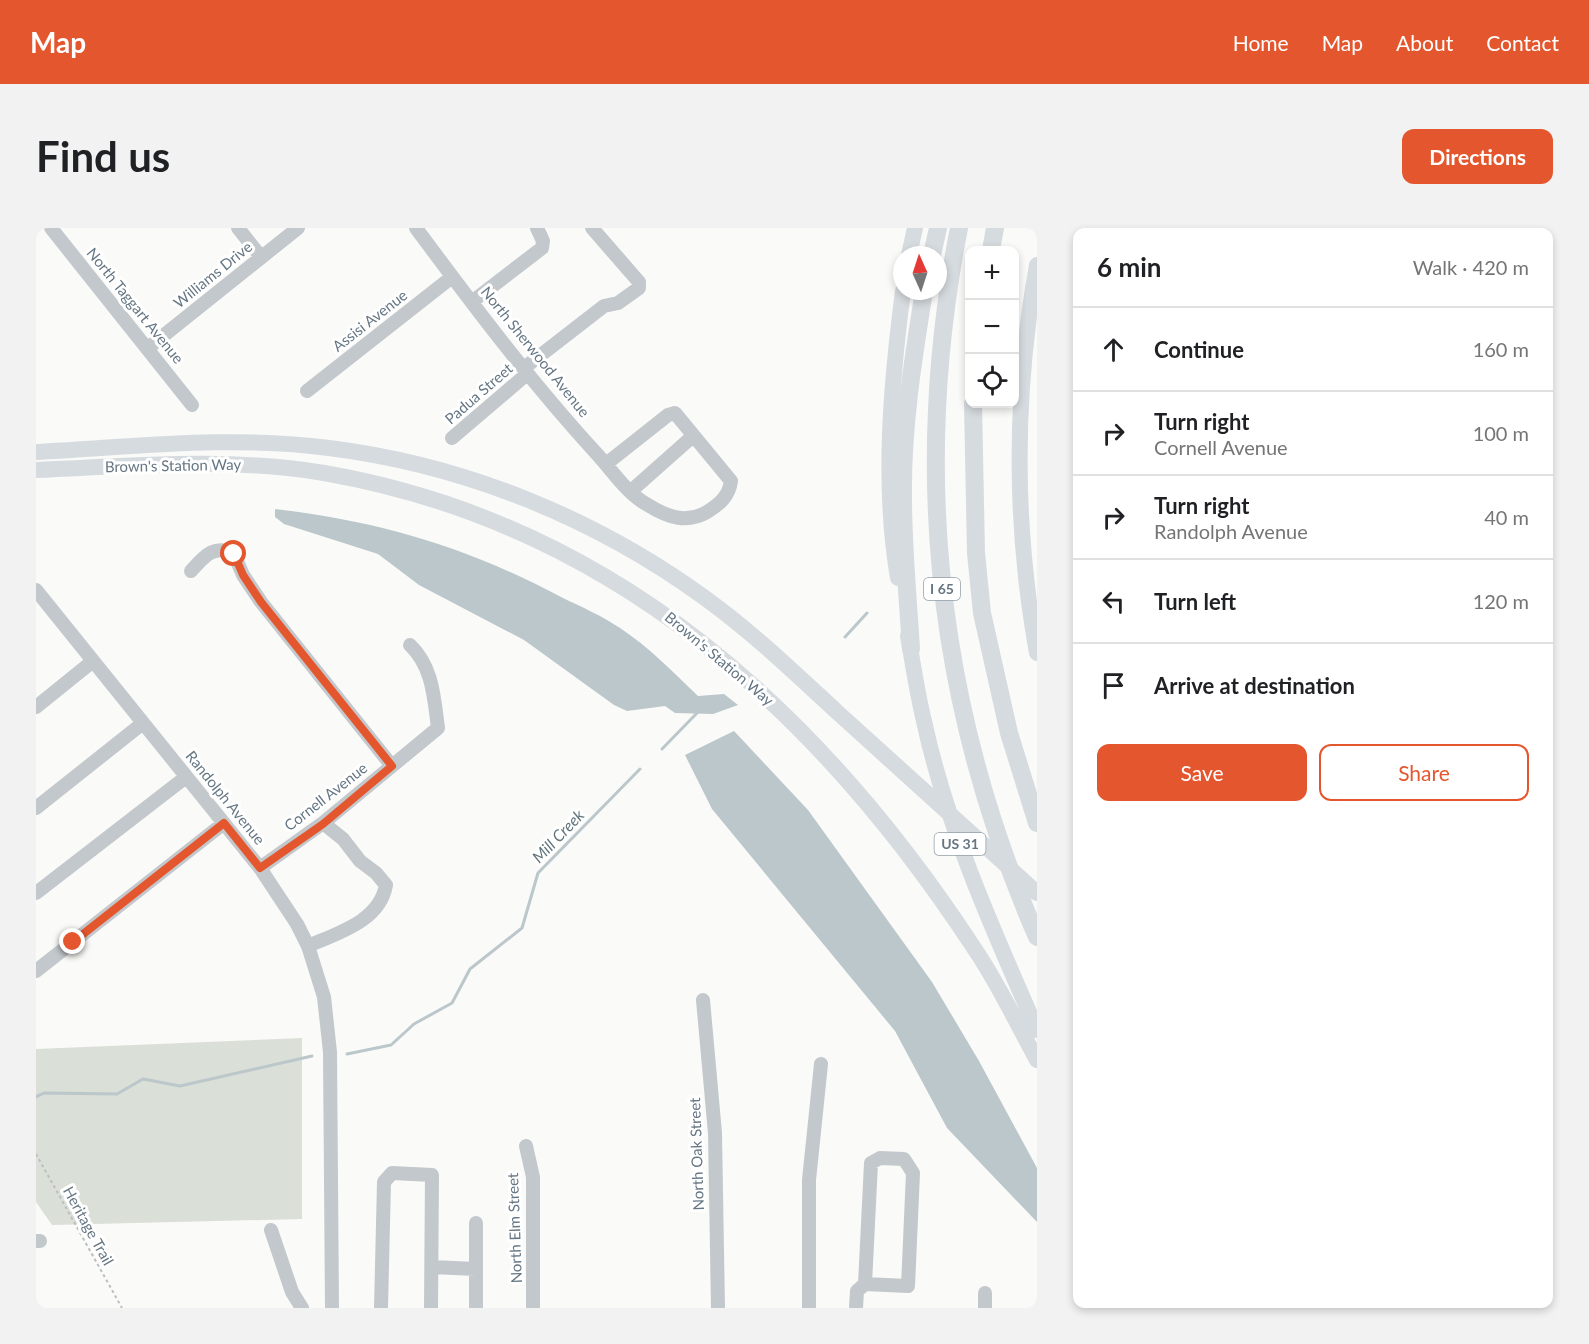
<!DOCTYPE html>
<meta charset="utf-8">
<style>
:root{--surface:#fff;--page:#f2f2f2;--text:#202124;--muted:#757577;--line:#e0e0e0;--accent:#e4572e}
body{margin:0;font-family:Lato,sans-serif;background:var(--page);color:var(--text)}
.controls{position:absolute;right:18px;top:18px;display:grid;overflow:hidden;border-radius:12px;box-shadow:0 3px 9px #0003}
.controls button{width:54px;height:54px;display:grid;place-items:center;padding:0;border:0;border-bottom:2px solid var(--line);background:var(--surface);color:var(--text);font:30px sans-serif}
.compass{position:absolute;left:857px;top:18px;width:54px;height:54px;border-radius:50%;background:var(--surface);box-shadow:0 3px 9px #0003;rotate:357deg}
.stop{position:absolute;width:18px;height:18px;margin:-14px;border:4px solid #e4572e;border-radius:50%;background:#fff}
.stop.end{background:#e4572e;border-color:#fff;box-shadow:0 2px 6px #0008}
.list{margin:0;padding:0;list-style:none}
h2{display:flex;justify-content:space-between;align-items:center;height:78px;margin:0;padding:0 24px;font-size:26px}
h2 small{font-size:20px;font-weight:400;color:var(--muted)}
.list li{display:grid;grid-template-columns:39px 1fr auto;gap:18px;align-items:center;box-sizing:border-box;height:84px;padding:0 24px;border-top:2px solid var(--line)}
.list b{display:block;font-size:22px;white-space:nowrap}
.list p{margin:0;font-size:20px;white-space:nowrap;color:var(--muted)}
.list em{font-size:20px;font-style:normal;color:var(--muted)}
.actions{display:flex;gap:12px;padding:18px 24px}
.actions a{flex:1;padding:14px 0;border:2px solid var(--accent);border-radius:12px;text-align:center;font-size:21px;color:var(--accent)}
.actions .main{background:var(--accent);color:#fff}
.icon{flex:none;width:33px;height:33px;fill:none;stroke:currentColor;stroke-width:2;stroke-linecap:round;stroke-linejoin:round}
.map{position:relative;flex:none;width:1001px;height:1080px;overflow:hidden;border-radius:12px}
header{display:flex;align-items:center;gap:36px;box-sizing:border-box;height:84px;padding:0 30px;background:var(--accent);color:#fff}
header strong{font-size:28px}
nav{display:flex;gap:33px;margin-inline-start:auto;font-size:21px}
.intro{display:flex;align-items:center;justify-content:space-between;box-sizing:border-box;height:144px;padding:0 36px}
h1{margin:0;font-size:42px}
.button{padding:15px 27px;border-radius:12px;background:var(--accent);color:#fff;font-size:21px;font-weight:700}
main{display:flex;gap:36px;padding:0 36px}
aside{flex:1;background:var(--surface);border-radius:12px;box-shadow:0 3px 9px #0003}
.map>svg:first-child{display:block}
.green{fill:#dadfd7}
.water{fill:#bbc7cb}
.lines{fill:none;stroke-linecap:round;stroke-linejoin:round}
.stream{stroke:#bbc7cb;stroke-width:3}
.path{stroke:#bbbfc2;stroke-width:2;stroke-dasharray:3 3;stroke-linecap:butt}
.minor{stroke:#c3c8cc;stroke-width:14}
.major{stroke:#d6dbdf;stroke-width:16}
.highway{stroke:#d6dbdf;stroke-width:18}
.route{stroke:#e4572e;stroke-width:8}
.labels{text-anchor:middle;stroke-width:6;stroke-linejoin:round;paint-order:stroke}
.shield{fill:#fff;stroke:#939fa8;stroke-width:1.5}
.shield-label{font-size:14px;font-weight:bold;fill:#657683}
.street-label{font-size:15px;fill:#657683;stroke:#fff}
.water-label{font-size:16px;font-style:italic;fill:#60757c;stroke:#fff}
</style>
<header>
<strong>Map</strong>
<nav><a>Home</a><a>Map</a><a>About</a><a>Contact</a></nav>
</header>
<div class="intro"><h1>Find us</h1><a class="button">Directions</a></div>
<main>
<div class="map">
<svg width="1001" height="1080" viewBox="0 0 1001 1080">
<rect width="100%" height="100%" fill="#fafaf8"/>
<path class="green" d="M266 810V991L16 997 0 974V821Z"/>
<path class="water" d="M239 281C347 294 431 319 527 370 546 379 566 388 584 400 613 419 637 444 662 468L688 466 702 477 677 486 639 485 629 478 591 483 578 477 488 412 383 357 342 326 248 296 239 289Z
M698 503 772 582 896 754 943 833 1001 940V994L911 900 859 803 676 581 649 527Z"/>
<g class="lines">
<path class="stream" d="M809 409 831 385
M626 521 661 485
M311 826 355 817 378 796 416 775 434 741 486 700 502 645 604 541
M0 869 8 865 81 866 107 851 144 858 276 828"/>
<path class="path" d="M0 926 86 1080"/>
<path class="minor" d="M15 0 156 177
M202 0 225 29
M380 0C437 77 495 154 560 225 576 242 591 266 612 277 631 289 651 296 671 284 684 276 693 268 695 253L639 185 632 187 570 236
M437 73 506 20 507 13 501 0
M112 120 262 0
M488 140 568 78 582 75 603 60V54L556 0
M271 163 416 49
M416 210 491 146
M595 263 657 208
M155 343C167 330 178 315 198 326L207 347 225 374 356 538
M0 362 224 640 261 696 272 718 288 769 294 824 296 1080
M0 479 57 433
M0 580 107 495
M224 640 287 595 402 500C398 470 397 439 374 417
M0 665 150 549
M272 718C302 705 344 693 350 657L340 645 324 633 307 611 287 595
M0 743 188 595
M667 772 679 905 682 1080
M490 918 497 949V1080
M235 1002 256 1064 266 1080
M0 1013H4
M396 1039 440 1041
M949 1065V1080
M345 1080 348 954 356 945 396 947 395 1080
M440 1080V995
M773 1080V952L785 836
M820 1080 821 1063 829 1056 835 935 844 930 868 931 877 945 872 1058 829 1056"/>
<path class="major" d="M873 27 879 0
M1001 37C978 165 978 297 1001 425
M0 224C98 219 196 207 293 220 429 237 559 290 669 370 716 404 758 444 800 483 867 543 934 604 1001 665
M0 242C96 238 193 229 288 245 577 295 784 484 940 723 963 757 981 796 1001 832
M862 350C846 256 855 156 867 63
M872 408C877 436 881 465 888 493 911 600 957 702 1001 802"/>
<path class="highway" d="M923 0C875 244 902 481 1001 709
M955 22 959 0
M896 27 902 0
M937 176 940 325 946 385 973 505 1001 595
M875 421C872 371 867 320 867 269 866 200 877 131 888 63"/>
</g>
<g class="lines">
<path class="route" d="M37 714 188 595 224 640 287 596 356 538 225 374 207 347 198 326"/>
</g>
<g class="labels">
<g class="shield">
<rect x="888" y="350" width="36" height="22" rx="4.5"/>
<rect x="898.5" y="605" width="51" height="22" rx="4.5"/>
</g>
<g class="shield-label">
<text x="906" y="366">I 65</text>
<text x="924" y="621">US 31</text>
</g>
<g class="street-label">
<text transform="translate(177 47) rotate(-39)" y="5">Williams Drive</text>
<text transform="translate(99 78) rotate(51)" y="5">North Taggart Avenue</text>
<text transform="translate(334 93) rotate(-38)" y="5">Assisi Avenue</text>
<text transform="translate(499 124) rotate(51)" y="5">North Sherwood Avenue</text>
<text transform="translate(443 166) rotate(-41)" y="5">Padua Street</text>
<text transform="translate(137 238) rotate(-1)" y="5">Brown's Station Way</text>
<text transform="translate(683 431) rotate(40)" y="5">Brown's Station Way</text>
<text transform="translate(290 569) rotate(-38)" y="5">Cornell Avenue</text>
<text transform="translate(189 570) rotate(51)" y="5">Randolph Avenue</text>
<text transform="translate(661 926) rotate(-92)" y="5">North Oak Street</text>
<text transform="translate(52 998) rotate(61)" y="5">Heritage Trail</text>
<text transform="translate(479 1000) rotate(-92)" y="5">North Elm Street</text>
</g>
<g class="water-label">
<text transform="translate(522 608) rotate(-46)" y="6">Mill Creek</text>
</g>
</g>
</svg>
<div class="controls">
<button>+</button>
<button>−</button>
<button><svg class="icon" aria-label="locate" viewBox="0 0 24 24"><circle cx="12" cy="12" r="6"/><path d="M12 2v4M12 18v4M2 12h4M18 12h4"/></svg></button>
</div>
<svg class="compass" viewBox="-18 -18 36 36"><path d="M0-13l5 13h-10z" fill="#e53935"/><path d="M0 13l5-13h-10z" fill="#757577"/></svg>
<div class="stop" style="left:198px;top:326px"></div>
<div class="stop end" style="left:37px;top:714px"></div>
</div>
<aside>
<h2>6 min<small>Walk · 420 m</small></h2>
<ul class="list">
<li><svg class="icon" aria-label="ahead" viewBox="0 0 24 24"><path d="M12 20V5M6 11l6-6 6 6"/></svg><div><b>Continue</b></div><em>160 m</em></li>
<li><svg class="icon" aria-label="right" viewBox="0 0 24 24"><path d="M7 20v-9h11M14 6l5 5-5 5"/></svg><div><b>Turn right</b><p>Cornell Avenue</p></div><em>100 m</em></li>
<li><svg class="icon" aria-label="right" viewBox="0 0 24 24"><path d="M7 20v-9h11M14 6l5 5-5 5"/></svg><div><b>Turn right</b><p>Randolph Avenue</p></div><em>40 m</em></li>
<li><svg class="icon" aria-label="left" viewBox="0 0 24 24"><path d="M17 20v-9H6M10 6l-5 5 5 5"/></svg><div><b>Turn left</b></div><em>120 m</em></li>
<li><svg class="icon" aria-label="arrive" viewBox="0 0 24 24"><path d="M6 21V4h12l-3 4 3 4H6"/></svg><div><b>Arrive at destination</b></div></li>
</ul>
<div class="actions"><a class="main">Save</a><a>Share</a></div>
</aside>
</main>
